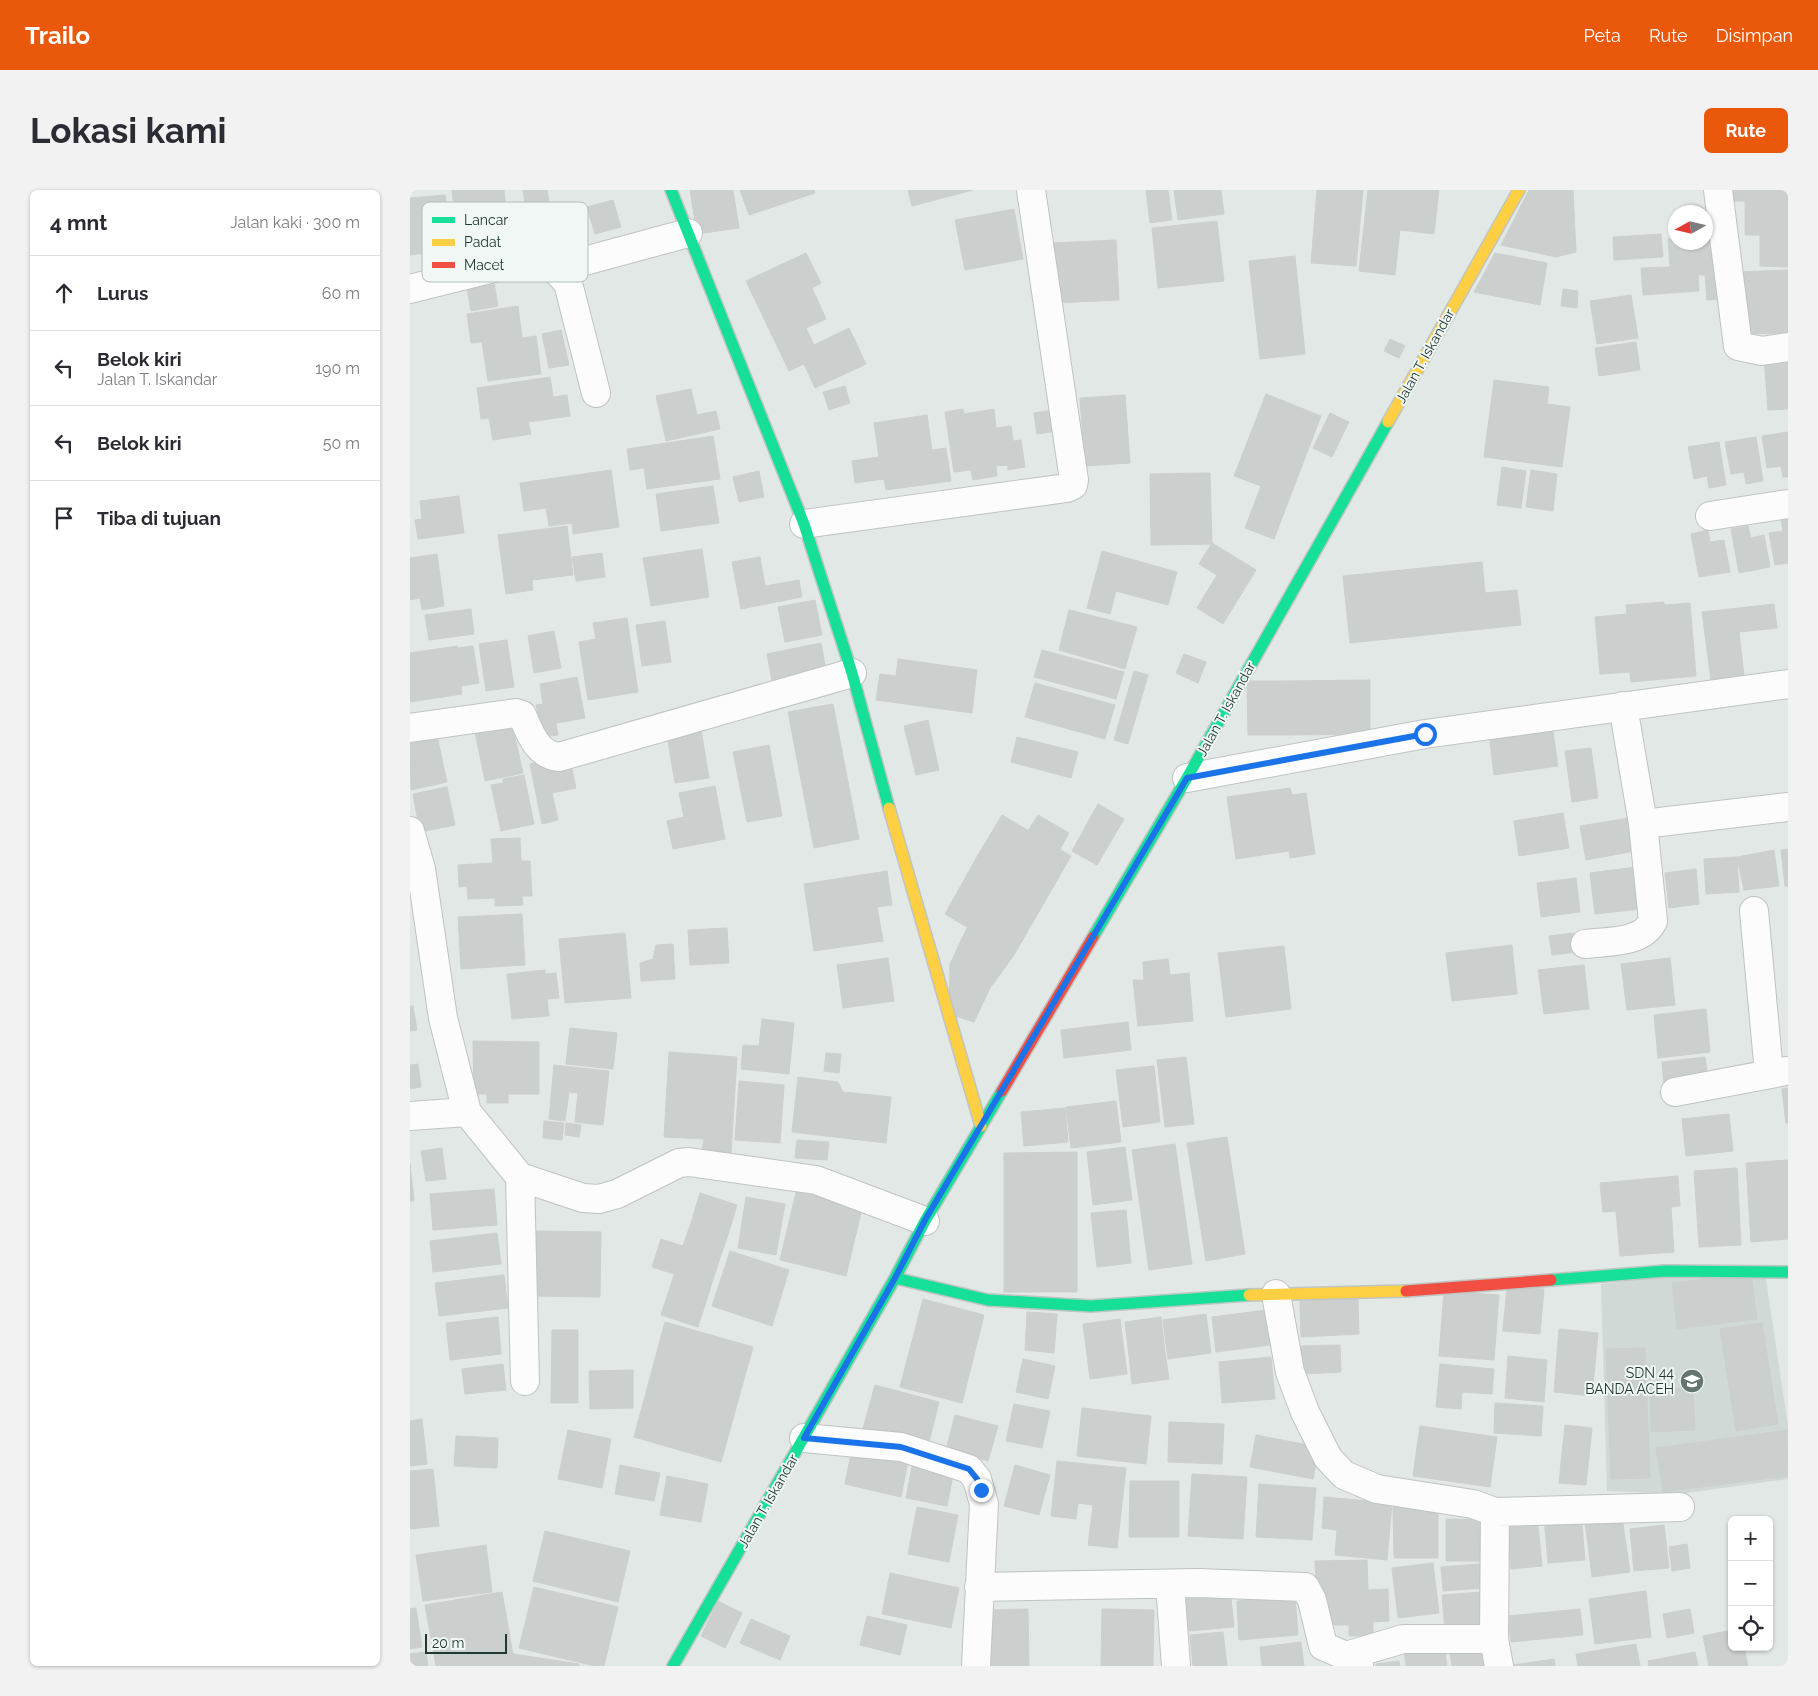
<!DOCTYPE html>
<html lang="id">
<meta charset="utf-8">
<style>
:root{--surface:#fff;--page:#f2f2f3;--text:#2b2b33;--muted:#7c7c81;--line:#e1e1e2;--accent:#ea580c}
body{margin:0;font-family:Raleway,sans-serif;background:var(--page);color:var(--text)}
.controls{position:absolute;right:15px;bottom:15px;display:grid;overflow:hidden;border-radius:8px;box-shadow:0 1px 4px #0004}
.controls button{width:45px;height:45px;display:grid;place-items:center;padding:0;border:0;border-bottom:1px solid var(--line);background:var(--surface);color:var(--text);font:25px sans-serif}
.compass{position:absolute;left:1258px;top:15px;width:45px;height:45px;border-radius:50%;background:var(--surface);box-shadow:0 1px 4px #0004;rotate:262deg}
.scale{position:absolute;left:15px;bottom:12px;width:82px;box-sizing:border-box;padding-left:5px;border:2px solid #213934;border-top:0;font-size:14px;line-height:18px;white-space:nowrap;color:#213934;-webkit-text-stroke:4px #f0f7f4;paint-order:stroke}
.stop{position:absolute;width:15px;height:15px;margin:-11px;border:4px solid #1a73e8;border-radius:50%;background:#fff}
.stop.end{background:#1a73e8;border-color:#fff;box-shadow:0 1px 5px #0008}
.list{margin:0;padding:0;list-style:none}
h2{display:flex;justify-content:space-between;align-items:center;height:65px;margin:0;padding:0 20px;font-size:21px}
h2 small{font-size:16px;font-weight:400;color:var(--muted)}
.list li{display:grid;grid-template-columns:32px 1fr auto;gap:15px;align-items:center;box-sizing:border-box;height:75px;padding:0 20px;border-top:1px solid var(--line)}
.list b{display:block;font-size:19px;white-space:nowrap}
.list p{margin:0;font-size:16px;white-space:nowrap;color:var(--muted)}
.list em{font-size:16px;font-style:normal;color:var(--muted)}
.icon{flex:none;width:28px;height:28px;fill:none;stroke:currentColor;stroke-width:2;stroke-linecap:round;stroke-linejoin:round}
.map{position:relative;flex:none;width:1378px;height:1476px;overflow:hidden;border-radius:8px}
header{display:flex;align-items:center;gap:30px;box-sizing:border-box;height:70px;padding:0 25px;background:var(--accent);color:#fff}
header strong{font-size:24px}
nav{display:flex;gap:28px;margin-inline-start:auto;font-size:18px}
.intro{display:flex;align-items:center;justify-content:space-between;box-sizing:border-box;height:120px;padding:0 30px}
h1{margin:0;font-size:35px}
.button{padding:12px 22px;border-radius:8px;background:var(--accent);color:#fff;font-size:18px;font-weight:700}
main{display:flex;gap:30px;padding:0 30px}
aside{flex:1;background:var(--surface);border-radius:8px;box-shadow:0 1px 4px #0004}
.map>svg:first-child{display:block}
.built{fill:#d0d9d5}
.building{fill:#cbd0ce;stroke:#cbd0ce}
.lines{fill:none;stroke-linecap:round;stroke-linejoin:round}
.street-casing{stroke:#bfc4c2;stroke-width:30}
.fast-casing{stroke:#bec5c3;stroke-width:14}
.slow-casing{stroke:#bec5c3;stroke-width:14}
.jam-casing{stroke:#bec5c3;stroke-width:14}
.street{stroke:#fbfcfb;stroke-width:28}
.fast{stroke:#16e098;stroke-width:11}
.slow{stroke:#ffcf43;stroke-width:11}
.jam{stroke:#f24e42;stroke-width:11}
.route{stroke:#1a73e8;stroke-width:6}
.labels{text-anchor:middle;stroke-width:4;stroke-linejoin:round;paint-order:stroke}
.street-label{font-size:14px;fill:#213934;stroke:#f0f7f4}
.poi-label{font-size:14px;fill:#213934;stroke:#f0f7f4;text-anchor:end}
.key{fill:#f0f7f4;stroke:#b2beba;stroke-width:1}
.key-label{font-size:14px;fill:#213934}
</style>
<header>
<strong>Trailo</strong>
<nav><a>Peta</a><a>Rute</a><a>Disimpan</a></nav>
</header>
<div class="intro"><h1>Lokasi kami</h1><a class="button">Rute</a></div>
<main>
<aside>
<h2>4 mnt<small>Jalan kaki · 300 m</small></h2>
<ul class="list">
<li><svg class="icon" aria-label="ahead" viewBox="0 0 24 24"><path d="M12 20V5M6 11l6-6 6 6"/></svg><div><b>Lurus</b></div><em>60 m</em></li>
<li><svg class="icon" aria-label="left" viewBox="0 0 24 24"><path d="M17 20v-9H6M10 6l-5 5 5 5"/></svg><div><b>Belok kiri</b><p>Jalan T. Iskandar</p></div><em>190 m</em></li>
<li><svg class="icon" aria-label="left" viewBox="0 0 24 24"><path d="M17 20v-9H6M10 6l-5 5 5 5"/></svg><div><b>Belok kiri</b></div><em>50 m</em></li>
<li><svg class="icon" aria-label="arrive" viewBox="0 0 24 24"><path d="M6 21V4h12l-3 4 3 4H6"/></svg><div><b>Tiba di tujuan</b></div></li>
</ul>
</aside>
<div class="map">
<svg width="1378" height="1476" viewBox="0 0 1378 1476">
<rect width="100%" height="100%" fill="#e2e8e5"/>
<path class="built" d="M1354 1076 1378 1236V1289L1269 1304 1197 1301 1191 1094Z"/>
<path class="building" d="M42 0H94L99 47 75 50 73 25 45 28Z
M113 0H137L141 25 117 28Z
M280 0H323L329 38 287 44Z
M330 0H404L405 3 339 25Z
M498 0H563L502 16Z
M736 0H758L762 30 740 33Z
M764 0H811L814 24 768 30Z
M907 0H953L946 76 901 73Z
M958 0H1029L1024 44 990 40 985 85 949 81Z
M1119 0H1163L1166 62 1146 67 1091 55Z
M1318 0H1378V77L1350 76V45H1335V11H1318Z
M35 5 43 59 0 65V8Z
M203 10 211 37 185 44 177 17Z
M604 19 613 69 555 80 545 30Z
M807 31 814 91 748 98 742 38Z
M1251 44 1253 67 1204 70 1203 47Z
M1296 46H1308L1313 109 1297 110 1295 85H1288L1289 101 1233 105 1231 78 1260 77 1258 49 1266 48V52H1296Z
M706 50 709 110 645 113 642 53Z
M396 63 411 93 402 98 416 129 396 138 404 155 439 138 456 174 405 198 394 174 379 181 336 91Z
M1085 63 1137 73 1130 115 1064 102Z
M885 66 895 164 850 169 839 71Z
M1378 80V143L1331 144 1329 82Z
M83 87 88 116 61 121 56 92Z
M1153 99 1168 101 1167 118 1151 116Z
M1221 105 1228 148 1187 154 1180 111Z
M108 116 112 148 126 146 131 184 78 191 72 152 61 153 57 124Z
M151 140 159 175 139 178 132 144Z
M980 149 995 156 989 168 974 161Z
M1226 152 1230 180 1189 186 1185 158Z
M1378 166V219L1358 220 1354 167Z
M140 187 143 207 157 205 160 226 118 232 121 244 83 250 79 228 71 229 67 198Z
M1084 190 1139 197 1137 214 1160 217 1152 277 1074 267Z
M435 196 440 213 419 220 413 202Z
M281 199 287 225 306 221 310 239 256 251 246 206Z
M856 204 911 226 864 349 835 338 851 296 824 286Z
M715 205 720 273 675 276 670 208Z
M553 219 554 224 584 219 586 238 601 236 603 251 611 250 615 277 598 280V275L586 276 587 286 563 290 561 280 544 282 535 222Z
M644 220 647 241 627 244 624 223Z
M920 223 939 232 922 267 903 258Z
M517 225 522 260 536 258 541 291 476 300 474 289 445 293 442 271 469 267 464 233Z
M1378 242V287H1373L1371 276 1357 278 1352 246Z
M303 246 310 289 237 299 234 278 220 280 217 259Z
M1346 247 1353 291 1336 294 1334 282 1321 284 1315 252Z
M1309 252 1316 295 1299 298 1297 286 1284 289 1278 257Z
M1092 277 1116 281 1111 318 1087 315Z
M201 280 209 337 163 344 162 333 139 336 136 318 114 321 110 293Z
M1121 280 1147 284 1143 321 1116 317Z
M349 281 354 307 329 312 323 287Z
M800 283 802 354 741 355 740 284Z
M303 296 309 333 251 341 246 304Z
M49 306 54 343 8 349 5 330 12 329 10 311Z
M1378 328V373L1365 375 1359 343 1373 341 1371 329Z
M157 336 163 385 122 390 123 400 96 404 88 345Z
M1338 336 1341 348 1354 345 1360 377 1329 383 1321 339Z
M1298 340 1300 352 1314 350 1320 382 1289 387 1281 344Z
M802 353 846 380 813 434 787 418 807 385 789 374Z
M292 359 299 407 241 416 233 368Z
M692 361 767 382 758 415 706 401 700 424 677 418Z
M192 363 195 387 166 391 162 367Z
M27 364 34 416 12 420 10 408 0 410V368Z
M350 367 355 396 389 390 392 407 331 419 322 372Z
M1072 372 1075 403 1107 400 1111 435 940 453 933 386Z
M405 410 412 445 375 452 368 417Z
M1254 412V415L1280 413 1286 486 1221 492 1220 482 1190 484 1185 427 1217 424 1216 415Z
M1364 414 1367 438 1329 442 1334 486 1301 490 1292 422Z
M61 419 64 444 19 450 15 425Z
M659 420 727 437 715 479 649 460Z
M217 428 228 502 178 510 169 452 186 449 183 433Z
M255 431 261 472 232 476 226 435Z
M144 441 151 478 124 483 118 446Z
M97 450 104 497 76 501 69 454Z
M411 453 416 481 362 491 357 464Z
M47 456 48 458 63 456 69 493 51 496 52 504 0 512V463Z
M632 460 714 482 706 509 624 487Z
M774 464 796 472 788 493 766 483Z
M488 469 567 480 562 523 466 510 470 484 486 486Z
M724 481 738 485 718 554 704 550Z
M167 487 175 528 146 533 148 545 133 547 126 515 133 514 130 494Z
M960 490V544L874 545 873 491Z
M837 491H873L874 545H838Z
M625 493 705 515 695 549 615 527Z
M423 514 449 649 404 658 378 522Z
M101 529 113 583 75 591 64 537Z
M518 530 529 580 506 585 494 536Z
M290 533 299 588 265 593 256 539Z
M1142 535 1148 576 1084 585 1079 544Z
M27 546 37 592 1 600 0 552Z
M607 547 668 562 661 588 601 572Z
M359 555 372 626 337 632 323 562Z
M1181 558 1188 608 1162 612 1155 561Z
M159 565 166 598 142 603 148 630 132 634 120 574Z
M114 585 124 634 91 641 81 595 93 593V589Z
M305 596 315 649 263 659 257 631 274 627 269 603Z
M37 597 45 635 10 642 3 604Z
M880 598 882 605 896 603 905 664 880 668 879 661 826 669 817 607Z
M688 614 714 629 687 675 662 661Z
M1153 623 1159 658 1109 666 1104 631Z
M592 625 661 666 638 706 568 665Z
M628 625 659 643 650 659 618 641Z
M1220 628 1225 661 1176 670 1170 636Z
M110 648 111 671H120L122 706H112L113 715 85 716V708L58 709 57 696 49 697 48 675 83 673 81 649Z
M1378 659V696H1375L1371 660Z
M1364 660 1369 696 1334 700 1327 667Z
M568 665 638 706 604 765 535 724Z
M1327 667 1329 702 1296 704 1294 669Z
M1226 677 1231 719 1185 724 1180 683Z
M1286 679 1289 714 1259 718 1255 683Z
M477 681 482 715 467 717 473 751 404 761 394 694Z
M1166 688 1170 722 1131 727 1127 693Z
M112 724 115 775 51 779 48 727Z
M317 738 319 773 280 775 278 740Z
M557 738 604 765 580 798 540 774Z
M215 743 221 808 155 813 149 749Z
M1164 743 1167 762 1142 765 1139 746Z
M263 754 265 789 231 791 230 773 243 769 246 755Z
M1102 755 1107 804 1042 811 1036 763Z
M874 756 881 819 816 827 808 763Z
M478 768 484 811 433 818 427 775Z
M1260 768 1265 815 1217 820 1211 774Z
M758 769 760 785 779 783 783 831 728 836 723 790H734L733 772Z
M540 774 580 798 564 832 539 824Z
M1174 775 1179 819 1134 824 1128 780Z
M135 780V784L146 783 149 808 137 809 139 826 102 829 97 784Z
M0 816H3L7 840 0 841Z
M1296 819 1300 862 1248 868 1244 825Z
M352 829 384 833 379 884 331 879 333 855 349 856Z
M718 832 721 860 654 868 651 840Z
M160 838 207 843 203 879 156 874Z
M63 851 129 852V904H98V913H77V904H64Z
M259 862 327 867 321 963 292 961 294 949 254 947Z
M416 863 431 864 429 883 414 881Z
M776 867 784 934 755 937 747 870Z
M1295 867 1298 889 1254 894 1252 872Z
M8 874 11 897 0 899V875Z
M144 875 199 881 193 935 165 932 168 903 159 902 155 931 139 929Z
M744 876 750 932 713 937 706 880Z
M388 887 428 892 433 902 481 907 476 953 382 942Z
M329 891 374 895 370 953 325 950Z
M1378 898V933H1376L1372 899Z
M706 911 711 952 661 958 656 917Z
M655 918 658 952 614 956 611 922Z
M1319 924 1323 961 1276 966 1272 929Z
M134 931 154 933 152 950 133 948Z
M156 933 171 935 169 947 155 945Z
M817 947 835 1064 796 1071 777 953Z
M387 950 419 952 417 970 385 968Z
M765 954 782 1074 739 1080 722 960Z
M715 957 722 1010 683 1015 677 962Z
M32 958 36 989 16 991 11 961Z
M667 962V1102H594V963Z
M1378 970V1049L1341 1052 1336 973Z
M0 974 4 1011H0Z
M1327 978 1331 1055 1289 1057 1284 981Z
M1268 986 1270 1016 1261 1017 1264 1062 1210 1066 1206 1021 1193 1022 1190 993Z
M388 994 454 1010 436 1086 370 1070Z
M84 999 87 1035 23 1040 20 1004Z
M290 1003 327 1015 318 1045 281 1033Z
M336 1007 375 1014 366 1065 328 1058Z
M716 1020 721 1073 687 1077 681 1023Z
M281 1033 318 1045 310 1068 273 1056Z
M125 1041 191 1042 190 1107 124 1106Z
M87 1043 91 1074 23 1082 20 1051Z
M251 1049 310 1068 301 1096 242 1077Z
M320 1061 379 1080 362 1136 302 1116Z
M1341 1084 1347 1129 1267 1139 1262 1093Z
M94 1085 98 1118 29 1126 25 1093Z
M264 1085 301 1096 288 1137 251 1125Z
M1097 1096 1134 1099 1130 1144 1093 1141Z
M1034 1101 1089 1105 1084 1170 1029 1166Z
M513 1109 574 1125 552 1213 490 1197Z
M948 1109 949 1144 891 1147 890 1111Z
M856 1120 860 1155 806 1162 802 1127Z
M617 1122 647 1124 644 1163 615 1160Z
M796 1124 801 1163 758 1169 753 1130Z
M88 1127 91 1164 40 1170 36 1133Z
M751 1127 755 1162 719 1166 715 1132Z
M710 1129 717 1184 680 1189 673 1134Z
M255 1132 343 1157 311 1272 224 1247Z
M1352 1133 1368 1234 1326 1241 1310 1139Z
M1149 1139 1188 1143 1182 1206 1144 1202Z
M142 1140H168V1213H141Z
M930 1155 931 1182 892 1184 891 1156Z
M1235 1158 1240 1288 1201 1289 1196 1159Z
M755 1162 759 1189 722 1194 719 1166Z
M1098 1166 1137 1170 1134 1212 1095 1208Z
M861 1167 865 1209 812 1213 809 1172Z
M613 1169 645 1176 638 1209 606 1202Z
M93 1174 96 1200 55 1204 52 1179Z
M1030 1174 1084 1179 1082 1204 1052 1202 1051 1219 1026 1217Z
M223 1180V1218L180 1219 179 1181Z
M465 1195 529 1212 518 1256 453 1239Z
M1283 1198 1285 1240 1241 1242 1240 1200Z
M1085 1213 1133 1216 1131 1246 1084 1243Z
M604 1214 640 1221 632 1258 596 1251Z
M672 1218 741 1226 736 1274 667 1266Z
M545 1225 588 1236 578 1271 536 1260Z
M12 1229 17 1274 0 1276V1231Z
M759 1232 814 1234 812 1274 758 1272Z
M1155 1235 1182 1238 1176 1295 1149 1293Z
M1010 1236 1087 1247 1080 1297 1003 1286Z
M158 1240 201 1249 192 1298 148 1289Z
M1377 1240 1378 1286 1253 1302 1246 1258Z
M846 1245 909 1257 903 1289 840 1277Z
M46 1246 88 1248 87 1278 44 1276Z
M442 1259 498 1271 491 1307 435 1294Z
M647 1271 716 1278 707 1358 678 1355 683 1315 668 1313 666 1329 641 1326Z
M503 1272 544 1280 537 1316 496 1308Z
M210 1275 250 1283 244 1311 205 1304Z
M605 1275 640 1285 629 1325 594 1316Z
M23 1279 29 1336 0 1339V1281Z
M782 1284 837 1287 833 1349 778 1346Z
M257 1286 298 1294 291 1332 250 1325Z
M720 1291H769V1347H719Z
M849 1294 906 1298 902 1350 846 1347Z
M914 1307 982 1313 977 1370 925 1365 927 1340 912 1338Z
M983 1316H1028V1368H984Z
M507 1317 548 1325 539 1372 498 1364Z
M1171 1323 1175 1370 1138 1373 1134 1326Z
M1212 1327 1220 1382 1182 1387 1175 1332Z
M1036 1329 1079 1330 1078 1371H1036Z
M1128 1334 1132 1376 1101 1379 1097 1337Z
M1254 1335 1259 1378 1224 1381 1220 1339Z
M135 1341 220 1361 208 1412 123 1391Z
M1277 1354 1280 1378 1262 1381 1259 1357Z
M76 1355 82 1402 13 1411 6 1365Z
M957 1370 958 1400 978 1399 979 1431 963 1432V1445L939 1446V1435H920V1418H907L905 1371Z
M1023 1373 1029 1423 988 1428 982 1378Z
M1070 1374 1072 1398 1033 1401 1031 1377Z
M480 1383 549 1398 541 1438 472 1424Z
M124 1397 208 1417 194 1476H185L109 1458Z
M820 1399 824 1437 779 1441 775 1403Z
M1236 1401 1241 1447 1185 1454 1179 1409Z
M92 1402 103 1464 169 1474V1476H26L15 1415Z
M1072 1402 1074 1438 1035 1441 1032 1405Z
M885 1406 888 1445 829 1450 827 1411Z
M308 1411 332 1423 315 1458 291 1446Z
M6 1418 12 1457 0 1459V1419Z
M618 1419 619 1476H581L580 1420Z
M692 1419 744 1420 743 1476H691Z
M1170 1419 1173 1445 1101 1452 1098 1426Z
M1280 1419 1284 1443 1257 1448 1253 1424Z
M457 1426 497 1435 490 1465 450 1455Z
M341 1429 380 1446 370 1470 330 1453Z
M1322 1440V1457H1334L1338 1476H1299L1293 1446Z
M813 1442 817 1476H783L780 1445Z
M891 1452 894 1476H852L850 1457Z
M1074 1452 1077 1476H1042L1039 1456Z
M993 1453 1034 1454 1037 1476H996Z
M1226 1454 1230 1476H1168L1166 1464Z
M16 1462 18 1476H0V1464Z
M1285 1462 1288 1476H1239L1238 1471Z
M1144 1469 1145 1476H1096Z
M989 1471 990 1476H966V1474Z"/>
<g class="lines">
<g class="street-casing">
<path id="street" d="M1308 0 1328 156 1352 161 1378 157
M145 79 278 43
M0 99 96 75 126 74 145 79 158 93 186 203
M1300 326 1378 314
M394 334 657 298 663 295 664 290 621 0
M0 538 106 523 112 525C120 543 127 565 149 567L442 483
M777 588 1015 544 1378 494
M1233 634 1378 617
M0 641 11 679 33 828 57 922 110 987 173 1008 189 1009 207 1004 269 973 279 972 406 990 515 1031
M1344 721 1359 883
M1175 754C1198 751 1232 754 1243 731L1233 634 1213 516
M1265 902 1376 881
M0 926 57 922
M110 987 115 1191
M866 1104 880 1182 895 1222 918 1268 934 1285 967 1299 1063 1314 1085 1322 1270 1317
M394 1248 491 1257 559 1279 567 1289 574 1314 566 1476
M1085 1322 1084 1449 1089 1476
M760 1394 766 1476
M569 1397 788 1393 895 1397 902 1410 913 1456 936 1466 949 1476
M936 1466 993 1449H1084"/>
</g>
<g class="fast-casing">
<path id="fast" d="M261 0 394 334 442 483 479 618
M683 747 777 588 978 232
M485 1088 578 1110 681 1116 839 1105
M1141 1090 1255 1081 1378 1082
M263 1476 485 1088 515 1031 592 901"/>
</g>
<g class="slow-casing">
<path id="slow" d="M978 232 1109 0
M479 618 571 936
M839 1105 996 1101"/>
</g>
<g class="jam-casing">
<path id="jam" d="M592 901 683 747
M996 1101 1141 1090"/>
</g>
<use href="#street" class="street"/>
<use href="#fast" class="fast"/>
<use href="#slow" class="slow"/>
<use href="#jam" class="jam"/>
</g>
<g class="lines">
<path class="route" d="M571 1300 567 1289 559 1279 491 1257 394 1248 485 1088 515 1030 777 588 1015 544"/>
</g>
<defs>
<g id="school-disc" transform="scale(1.25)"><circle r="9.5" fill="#657672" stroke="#f0f7f4"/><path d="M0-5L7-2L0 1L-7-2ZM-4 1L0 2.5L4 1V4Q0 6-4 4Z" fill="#fff"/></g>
</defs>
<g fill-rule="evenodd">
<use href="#school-disc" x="1282" y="1191"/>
</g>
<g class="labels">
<g class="street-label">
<text transform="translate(1015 166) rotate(-61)" y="5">Jalan T. Iskandar</text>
<text transform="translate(816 519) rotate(-61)" y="5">Jalan T. Iskandar</text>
<text transform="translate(358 1311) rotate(-60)" y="5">Jalan T. Iskandar</text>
</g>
<g class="poi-label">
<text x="1264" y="1188">SDN 44<tspan x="1264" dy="16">BANDA ACEH</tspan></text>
</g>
</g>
<rect x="12" y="12" width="166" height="80" rx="8" class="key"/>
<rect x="22" y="27" width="23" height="6" fill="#16e098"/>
<rect x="22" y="49" width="23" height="7" fill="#ffcf43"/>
<rect x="22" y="72" width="23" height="6" fill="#f24e42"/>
<g class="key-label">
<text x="54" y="35">Lancar</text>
<text x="54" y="57">Padat</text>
<text x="54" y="80">Macet</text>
</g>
</svg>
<div class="controls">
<button>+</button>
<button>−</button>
<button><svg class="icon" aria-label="locate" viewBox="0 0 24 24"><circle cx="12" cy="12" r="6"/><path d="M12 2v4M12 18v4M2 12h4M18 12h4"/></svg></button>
</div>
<svg class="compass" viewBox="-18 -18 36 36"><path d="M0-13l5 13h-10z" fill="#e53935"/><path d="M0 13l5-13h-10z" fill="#7c7c81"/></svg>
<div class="scale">20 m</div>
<div class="stop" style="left:1015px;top:544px"></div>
<div class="stop end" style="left:571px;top:1300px"></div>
</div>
</main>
